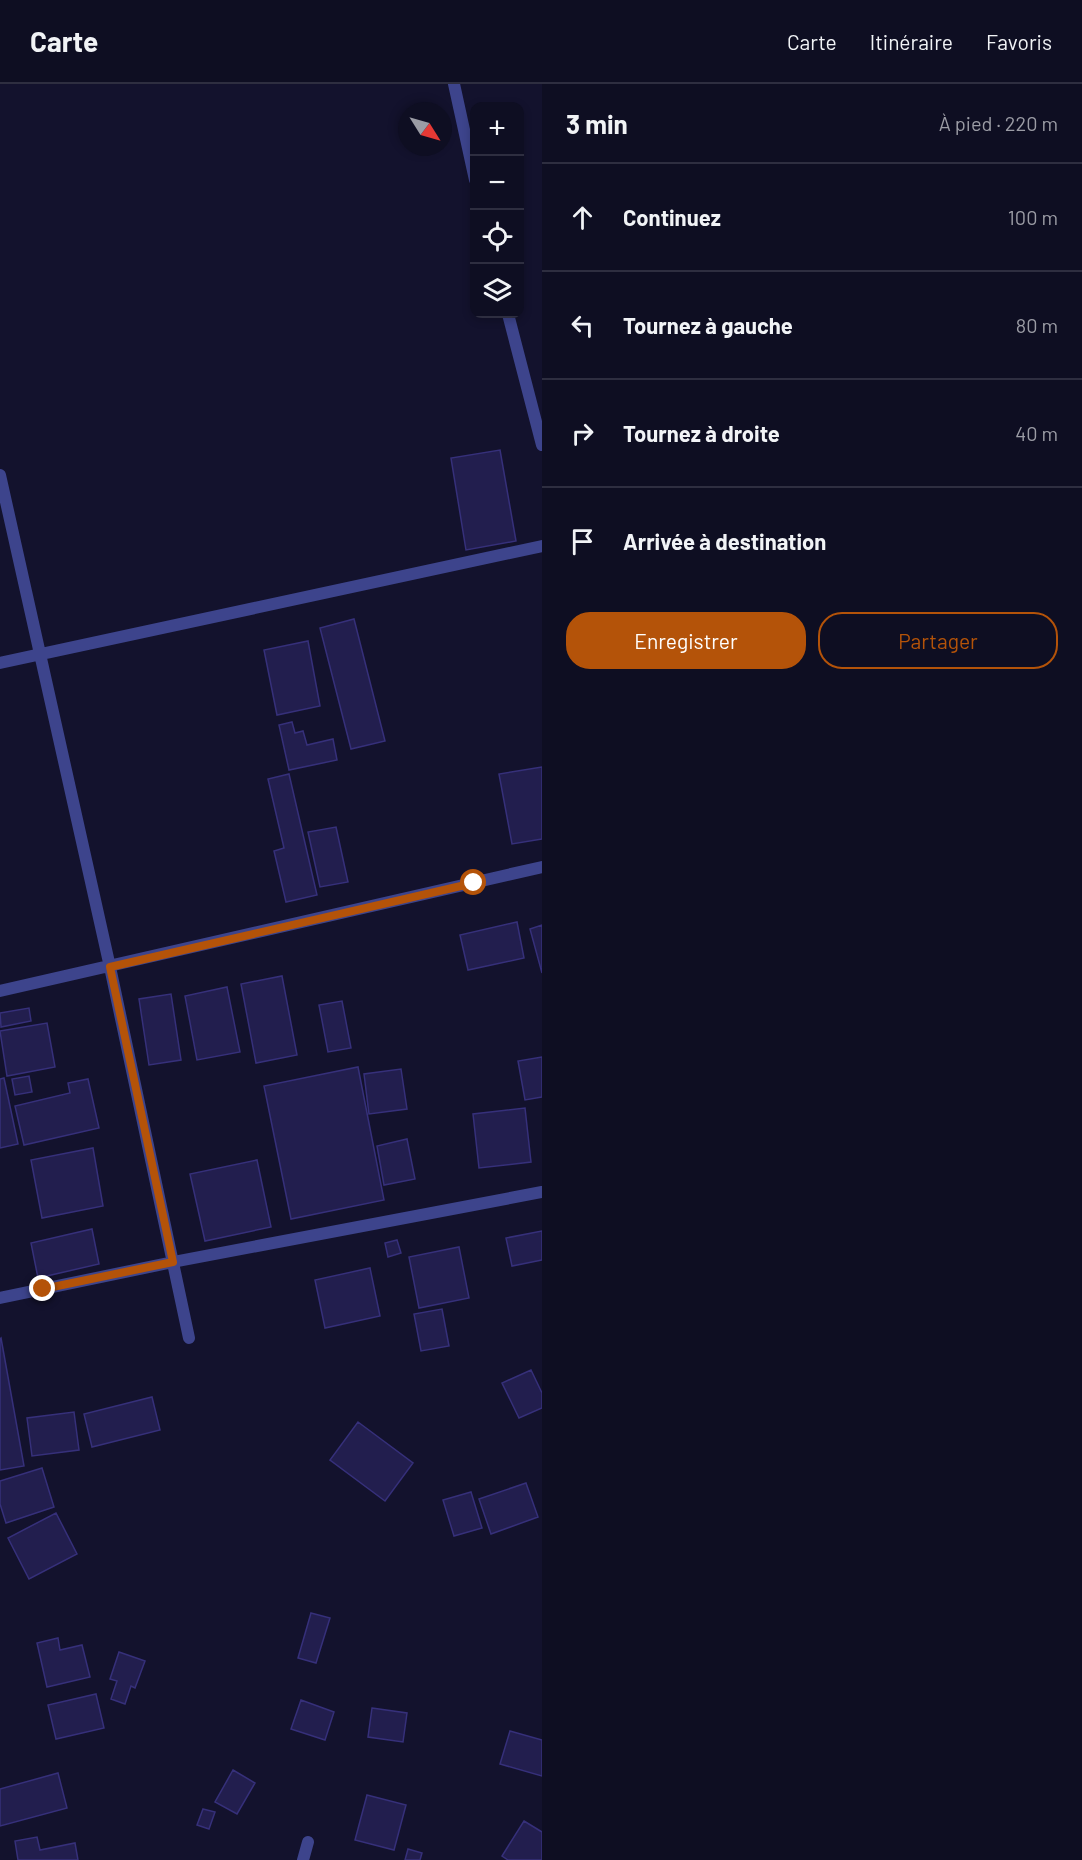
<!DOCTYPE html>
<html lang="fr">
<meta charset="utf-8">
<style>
:root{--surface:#0e0e22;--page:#17172a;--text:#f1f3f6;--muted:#9b9ca5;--line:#2e2e40;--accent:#b45309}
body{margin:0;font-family:Barlow,sans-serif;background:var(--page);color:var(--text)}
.controls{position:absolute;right:18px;top:18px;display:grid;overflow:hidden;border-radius:12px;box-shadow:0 3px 9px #0003}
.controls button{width:54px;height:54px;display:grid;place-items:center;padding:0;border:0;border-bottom:2px solid var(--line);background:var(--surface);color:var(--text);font:30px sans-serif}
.compass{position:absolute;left:398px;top:18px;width:54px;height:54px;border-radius:50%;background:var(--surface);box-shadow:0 3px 9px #0003;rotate:127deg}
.stop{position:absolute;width:18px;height:18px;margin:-14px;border:4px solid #b45309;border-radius:50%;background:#fff}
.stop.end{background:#b45309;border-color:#fff;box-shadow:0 2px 6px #0008}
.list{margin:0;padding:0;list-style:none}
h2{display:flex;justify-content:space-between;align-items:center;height:78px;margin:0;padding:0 24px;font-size:26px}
h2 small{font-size:20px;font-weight:400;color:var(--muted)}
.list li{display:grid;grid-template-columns:39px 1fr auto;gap:18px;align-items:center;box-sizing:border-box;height:108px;padding:0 24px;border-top:2px solid var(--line)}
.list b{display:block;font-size:22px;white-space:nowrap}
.list em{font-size:20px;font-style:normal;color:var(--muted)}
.actions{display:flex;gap:12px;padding:18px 24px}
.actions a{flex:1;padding:14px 0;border:2px solid var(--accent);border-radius:24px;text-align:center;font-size:21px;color:var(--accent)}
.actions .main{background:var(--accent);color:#fff}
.icon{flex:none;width:33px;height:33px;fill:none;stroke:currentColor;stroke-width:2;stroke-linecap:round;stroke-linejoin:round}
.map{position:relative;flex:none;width:542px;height:1776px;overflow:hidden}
header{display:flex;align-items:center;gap:36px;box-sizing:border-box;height:84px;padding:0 30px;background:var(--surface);border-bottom:2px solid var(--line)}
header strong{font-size:28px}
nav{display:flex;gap:33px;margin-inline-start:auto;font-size:21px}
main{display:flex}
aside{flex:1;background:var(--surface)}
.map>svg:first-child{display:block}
.building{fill:#221e4e;stroke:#36307a;stroke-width:1.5}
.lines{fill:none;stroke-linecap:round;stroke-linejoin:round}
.street{stroke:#3d448c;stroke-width:12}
.route{stroke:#b45309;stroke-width:8}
</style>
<header>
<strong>Carte</strong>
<nav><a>Carte</a><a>Itinéraire</a><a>Favoris</a></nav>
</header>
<main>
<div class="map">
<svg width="542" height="1776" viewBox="0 0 542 1776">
<rect width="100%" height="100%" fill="#13122d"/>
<path class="building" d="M500 366 516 457 466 466 451 374Z
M354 535 385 657 351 665 320 544Z
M308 557 320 622 277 631 264 566Z
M292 638 295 649 303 647 307 661 333 655 337 676 289 686 279 641Z
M542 683V755L512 760 499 690Z
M289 690 317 811 286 818 274 767 284 764 268 695Z
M336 743 348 798 320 803 308 748Z
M517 838 524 874 468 886 460 851Z
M542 841V889L530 845Z
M282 892 297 971 256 979 241 900Z
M227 903 240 968 197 976 185 912Z
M171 910 181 976 149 981 139 915Z
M342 917 351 964 328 968 319 921Z
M29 924 31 937 1 943 0 929Z
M47 939 55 983 7 992 0 947Z
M542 973V1013L525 1016 518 977Z
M358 983 384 1116 291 1135 264 1002Z
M401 985 407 1025 369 1030 364 990Z
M29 992 32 1008 15 1011 12 995Z
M4 994 18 1060 0 1064V995Z
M88 995 99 1044 24 1061 15 1022 70 1009 68 999Z
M525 1024 531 1078 479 1084 473 1030Z
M407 1055 415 1095 384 1101 377 1062Z
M93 1064 103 1122 42 1134 31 1076Z
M257 1076 271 1143 205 1157 190 1090Z
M92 1145 99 1180 38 1194 31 1159Z
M542 1147V1176L512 1182 506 1154Z
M397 1156 401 1169 388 1173 385 1159Z
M459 1163 469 1214 419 1224 409 1173Z
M370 1184 380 1232 325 1244 315 1196Z
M442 1225 449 1262 421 1267 414 1230Z
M1 1254 24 1382 0 1386V1255Z
M531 1286 542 1309V1324L519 1334 502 1299Z
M152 1313 160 1346 92 1363 84 1330Z
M74 1328 79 1366 32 1372 27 1334Z
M358 1338 413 1379 385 1417 330 1376Z
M42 1384 54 1423 6 1439 0 1420V1397Z
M526 1399 538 1433 491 1450 479 1415Z
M471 1408 482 1444 454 1452 443 1416Z
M56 1429 77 1470 29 1495 8 1454Z
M311 1529 330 1534 316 1579 298 1574Z
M58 1554 60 1566 82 1561 90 1593 47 1603 37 1559Z
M119 1568 145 1577 135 1604 131 1602 125 1620 111 1615 117 1597 110 1595Z
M96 1610 104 1644 56 1655 48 1621Z
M301 1616 334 1628 325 1656 291 1645Z
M372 1624 407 1629 403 1658 368 1653Z
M510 1647 542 1656V1692L500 1680Z
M233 1686 255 1699 237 1730 215 1718Z
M58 1689 67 1724 0 1742V1705Z
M367 1711 406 1721 394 1766 355 1756Z
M203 1725 215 1728 209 1745 197 1741Z
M524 1737 542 1748V1776H508L502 1772Z
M37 1753 40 1766 75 1759 78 1776H18L15 1757Z
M408 1765 422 1769 420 1776H405Z"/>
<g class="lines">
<path class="street" d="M454 0 475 96
M508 230 542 361
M0 391 110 883 189 1254
M0 579 542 462
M0 907 542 783
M0 1214 173 1178 542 1108
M303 1776 308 1758"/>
</g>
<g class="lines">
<path class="route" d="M43 1205 173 1178 110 883 474 799"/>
</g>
</svg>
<div class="controls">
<button>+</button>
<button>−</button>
<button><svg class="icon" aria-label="locate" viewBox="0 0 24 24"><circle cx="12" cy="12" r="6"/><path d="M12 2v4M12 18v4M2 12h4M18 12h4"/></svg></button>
<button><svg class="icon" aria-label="layers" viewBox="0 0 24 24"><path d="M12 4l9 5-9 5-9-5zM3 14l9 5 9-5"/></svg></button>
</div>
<svg class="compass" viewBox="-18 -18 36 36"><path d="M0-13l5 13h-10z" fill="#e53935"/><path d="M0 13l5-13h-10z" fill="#9b9ca5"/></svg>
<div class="stop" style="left:474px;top:799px"></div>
<div class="stop end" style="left:43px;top:1205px"></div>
</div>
<aside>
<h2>3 min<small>À pied · 220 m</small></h2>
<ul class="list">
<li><svg class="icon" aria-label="ahead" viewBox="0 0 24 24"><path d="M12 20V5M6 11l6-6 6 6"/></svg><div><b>Continuez</b></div><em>100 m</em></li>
<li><svg class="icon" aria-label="left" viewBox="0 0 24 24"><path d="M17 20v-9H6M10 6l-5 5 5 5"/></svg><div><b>Tournez à gauche</b></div><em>80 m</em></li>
<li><svg class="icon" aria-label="right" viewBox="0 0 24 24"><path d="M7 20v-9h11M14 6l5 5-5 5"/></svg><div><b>Tournez à droite</b></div><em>40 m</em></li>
<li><svg class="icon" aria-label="arrive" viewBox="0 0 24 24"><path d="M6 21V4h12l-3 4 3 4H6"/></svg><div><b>Arrivée à destination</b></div></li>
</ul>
<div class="actions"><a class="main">Enregistrer</a><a>Partager</a></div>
</aside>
</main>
